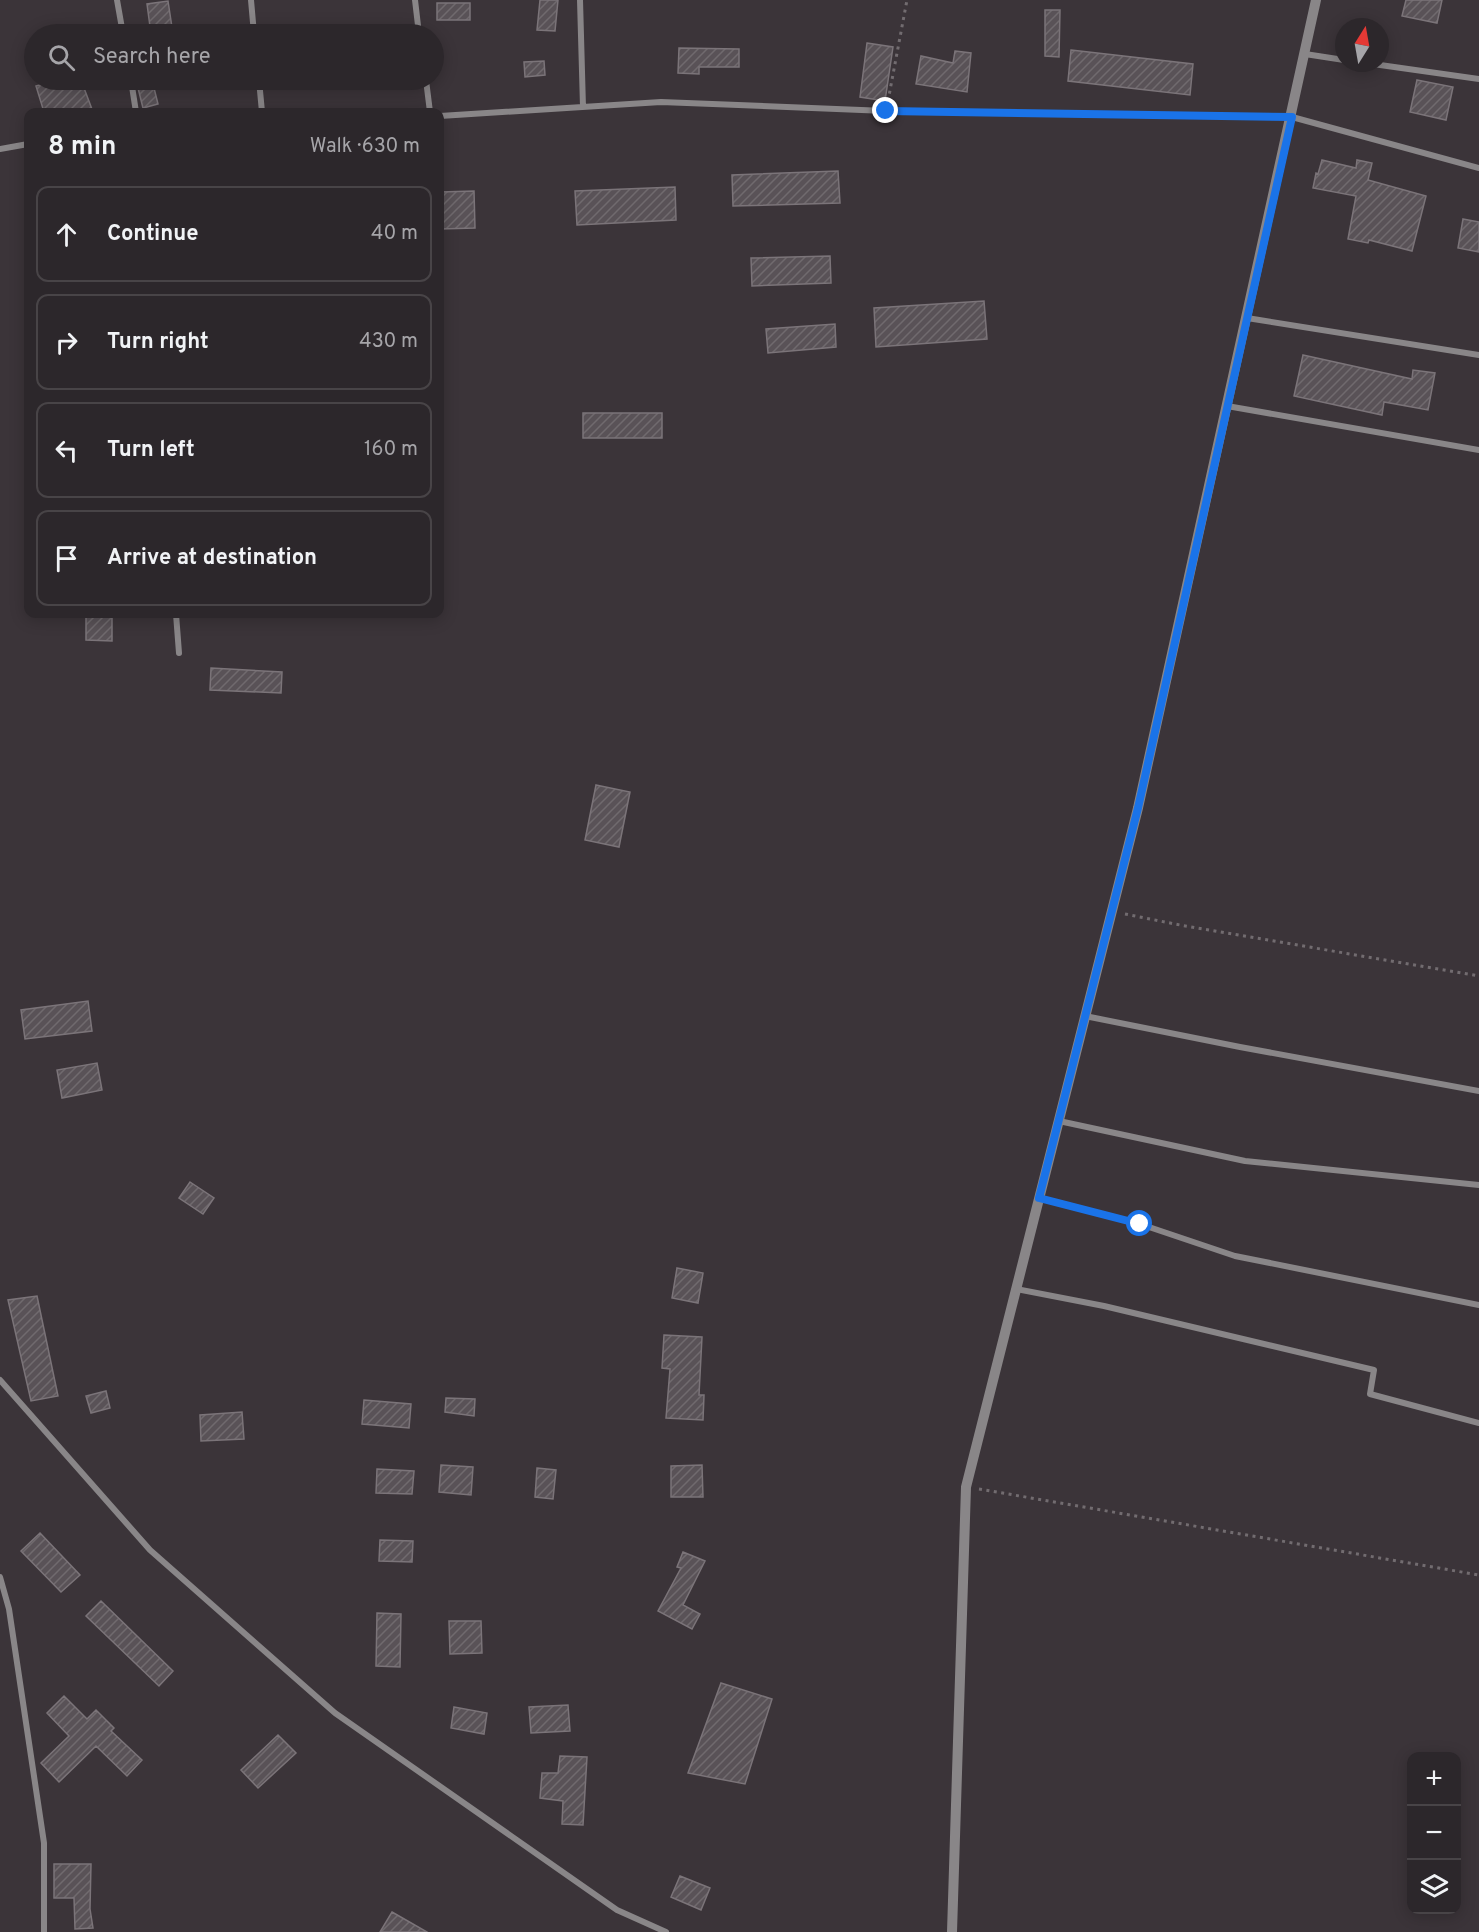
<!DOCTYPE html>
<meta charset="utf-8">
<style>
:root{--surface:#2c272b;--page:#342f33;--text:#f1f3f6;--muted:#a6a5a9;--line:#484447}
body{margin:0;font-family:Overpass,sans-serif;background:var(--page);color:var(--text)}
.controls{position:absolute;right:18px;bottom:18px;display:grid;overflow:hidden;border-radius:12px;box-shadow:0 3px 15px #0003}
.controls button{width:54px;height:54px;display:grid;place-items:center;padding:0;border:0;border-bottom:2px solid var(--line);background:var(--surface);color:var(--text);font:30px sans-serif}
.compass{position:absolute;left:1335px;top:18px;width:54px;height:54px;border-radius:50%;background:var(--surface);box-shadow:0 3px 15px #0003;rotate:11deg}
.stop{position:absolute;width:18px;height:18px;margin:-14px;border:4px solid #1a73e8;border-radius:50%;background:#fff}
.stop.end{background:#1a73e8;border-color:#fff;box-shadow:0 2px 6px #0008}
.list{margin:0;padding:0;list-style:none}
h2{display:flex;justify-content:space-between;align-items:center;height:78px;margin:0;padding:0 24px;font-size:26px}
h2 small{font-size:20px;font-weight:400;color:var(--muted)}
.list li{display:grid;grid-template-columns:39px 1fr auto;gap:18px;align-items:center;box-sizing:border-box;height:96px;margin:0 12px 12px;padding:0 12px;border:2px solid var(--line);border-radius:12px}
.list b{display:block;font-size:22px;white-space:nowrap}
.list em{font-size:20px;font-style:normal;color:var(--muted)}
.icon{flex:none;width:33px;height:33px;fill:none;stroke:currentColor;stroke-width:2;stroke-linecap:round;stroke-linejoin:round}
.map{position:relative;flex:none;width:1479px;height:1932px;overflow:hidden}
.search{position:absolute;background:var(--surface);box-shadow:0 3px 15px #0003;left:24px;top:24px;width:420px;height:66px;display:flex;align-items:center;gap:15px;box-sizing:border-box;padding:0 21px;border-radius:33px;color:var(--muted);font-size:22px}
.panel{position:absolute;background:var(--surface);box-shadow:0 3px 15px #0003;left:24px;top:108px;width:420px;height:510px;border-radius:12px}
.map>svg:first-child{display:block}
.building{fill:url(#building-hatch);stroke:#7b7479;stroke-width:1.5}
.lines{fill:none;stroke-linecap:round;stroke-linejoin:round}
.path{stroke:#726c70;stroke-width:3;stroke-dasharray:3 4.5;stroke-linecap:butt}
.minor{stroke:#898688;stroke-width:6}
.tertiary{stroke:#898688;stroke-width:10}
.route{stroke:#1a73e8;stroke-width:8}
</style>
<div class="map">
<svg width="1479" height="1932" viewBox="0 0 1479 1932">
<defs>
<pattern id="building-hatch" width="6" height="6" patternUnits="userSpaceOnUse" patternTransform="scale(1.5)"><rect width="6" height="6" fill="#595257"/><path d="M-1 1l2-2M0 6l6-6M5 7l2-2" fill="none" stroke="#706a6e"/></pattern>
</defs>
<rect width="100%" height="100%" fill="#3b3439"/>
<path class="building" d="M540 0H558L555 31 537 30Z
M1406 0H1442L1437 23 1402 16Z
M168 1 173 34H151L147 4Z
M437 3H470V20H437Z
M1045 10H1060L1059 57 1045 56Z
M867 43 893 47 885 101 860 97Z
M679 48 739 49V67H699V74L678 73Z
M1071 50 1193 64 1190 95 1068 81Z
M955 51 971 53 967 92 916 84 921 56 953 63Z
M544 61 545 75 525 77 524 62Z
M57 80H81L93 112H44L36 86Z
M136 80H152L158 104 143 108Z
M1417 80 1453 87 1446 120 1410 112Z
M1322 160 1356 168 1357 160 1372 163 1368 180 1426 196 1412 251 1369 240 1368 243 1348 239 1356 196 1313 188 1316 173 1318 174Z
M838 171 840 203 733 206 732 175Z
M675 187 676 220 577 225 575 191Z
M474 191 475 228 440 229V192Z
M1463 219 1479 222V252L1458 248Z
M830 256 831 283 752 286 751 258Z
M984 301 987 339 876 347 874 308Z
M835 324 836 347 768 353 766 329Z
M1303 355 1412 379 1413 370 1435 373 1428 410 1384 402 1382 415 1294 396Z
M583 413H662V438H583Z
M86 614H112V641L86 640Z
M211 668 282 672 281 693 210 690Z
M596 785 630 792 619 847 585 840Z
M88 1001 92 1031 25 1039 21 1010Z
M97 1063 102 1090 62 1098 57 1070Z
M190 1182 214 1198 203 1214 179 1198Z
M677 1268 703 1273 698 1303 672 1298Z
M37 1296 58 1396 31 1401 8 1300Z
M664 1335 702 1337 699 1395H704L703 1420 666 1418 670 1369 662 1368Z
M106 1391 110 1408 91 1413 86 1396Z
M446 1398 475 1399 474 1416 445 1412Z
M364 1400 411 1404 409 1428 362 1424Z
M242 1412 244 1439 201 1441 200 1415Z
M441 1465 473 1467 471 1495 439 1492Z
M702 1465 703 1497H671V1466Z
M537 1468 556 1470 553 1499 535 1497Z
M377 1469 414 1471 412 1494 376 1493Z
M40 1533 80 1575 61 1592 21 1551Z
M380 1540 413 1541 412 1562 379 1561Z
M683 1552 705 1561 683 1605 700 1614 692 1629 658 1611 681 1568 677 1567Z
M101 1601 173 1671 159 1686 86 1616Z
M377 1613 401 1614 400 1667 376 1666Z
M449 1621H481L482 1653 450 1654Z
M721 1683 772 1699 745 1784 688 1773Z
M64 1696 87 1719 96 1710 114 1728 111 1731 142 1760 127 1776 96 1746 59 1782 41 1763 69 1736 47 1713Z
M568 1705 570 1731 531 1733 529 1707Z
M454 1707 487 1713 484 1734 451 1728Z
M278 1735 296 1753 258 1788 241 1770Z
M560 1756 587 1757 583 1825 562 1824 563 1801 540 1798 542 1773H558Z
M54 1864H91L90 1909 93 1928 75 1929 74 1898H54Z
M680 1876 710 1888 701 1910 671 1897Z
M392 1912 427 1932H380Z"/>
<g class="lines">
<path class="path" d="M888 101 907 0
M1125 914 1180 925 1479 976
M979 1489 1479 1575"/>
<path class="minor" d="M117 0 123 34
M251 0 254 34
M415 0 419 34
M580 0 583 107
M1305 54 1344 60
M1366 63 1479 79
M131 80 136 112
M259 80 262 112
M426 80 430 112
M440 116 661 102 886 111 1292 117 1479 168
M0 149 28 144
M1247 318 1479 355
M1227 406 1479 450
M176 614 179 653
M1085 1016 1240 1047 1479 1091
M1059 1121 1245 1161 1479 1185
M1039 1198 1140 1224 1235 1256 1479 1305
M1016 1289 1104 1306 1374 1370 1370 1394 1479 1423
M0 1380 150 1550 335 1713 617 1910 666 1932
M0 1577 9 1609 44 1843V1932"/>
<path class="tertiary" d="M952 1932 966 1487 1138 808 1316 0"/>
</g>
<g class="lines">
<path class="route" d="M886 111 1292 117 1138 808 1039 1198 1140 1224"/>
</g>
</svg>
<div class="controls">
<button>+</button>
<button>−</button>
<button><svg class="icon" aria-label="layers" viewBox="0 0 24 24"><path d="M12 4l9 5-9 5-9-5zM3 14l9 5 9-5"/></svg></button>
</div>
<svg class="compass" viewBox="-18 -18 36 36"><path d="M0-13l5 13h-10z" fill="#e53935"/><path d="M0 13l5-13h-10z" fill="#a6a5a9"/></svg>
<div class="stop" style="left:1140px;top:1224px"></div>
<div class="stop end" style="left:886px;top:111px"></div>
<div class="search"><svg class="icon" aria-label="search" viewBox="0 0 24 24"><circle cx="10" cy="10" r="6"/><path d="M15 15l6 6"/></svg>Search here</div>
<section class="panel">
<h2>8 min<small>Walk · 630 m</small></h2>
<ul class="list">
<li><svg class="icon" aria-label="ahead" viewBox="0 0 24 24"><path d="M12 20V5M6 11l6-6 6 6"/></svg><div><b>Continue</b></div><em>40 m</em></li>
<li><svg class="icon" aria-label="right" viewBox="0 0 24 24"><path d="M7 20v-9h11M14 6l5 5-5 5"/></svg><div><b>Turn right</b></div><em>430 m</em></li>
<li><svg class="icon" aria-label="left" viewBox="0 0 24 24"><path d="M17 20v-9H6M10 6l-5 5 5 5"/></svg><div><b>Turn left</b></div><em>160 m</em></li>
<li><svg class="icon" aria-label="arrive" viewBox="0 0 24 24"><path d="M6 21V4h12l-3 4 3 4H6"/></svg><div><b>Arrive at destination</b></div></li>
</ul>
</section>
</div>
